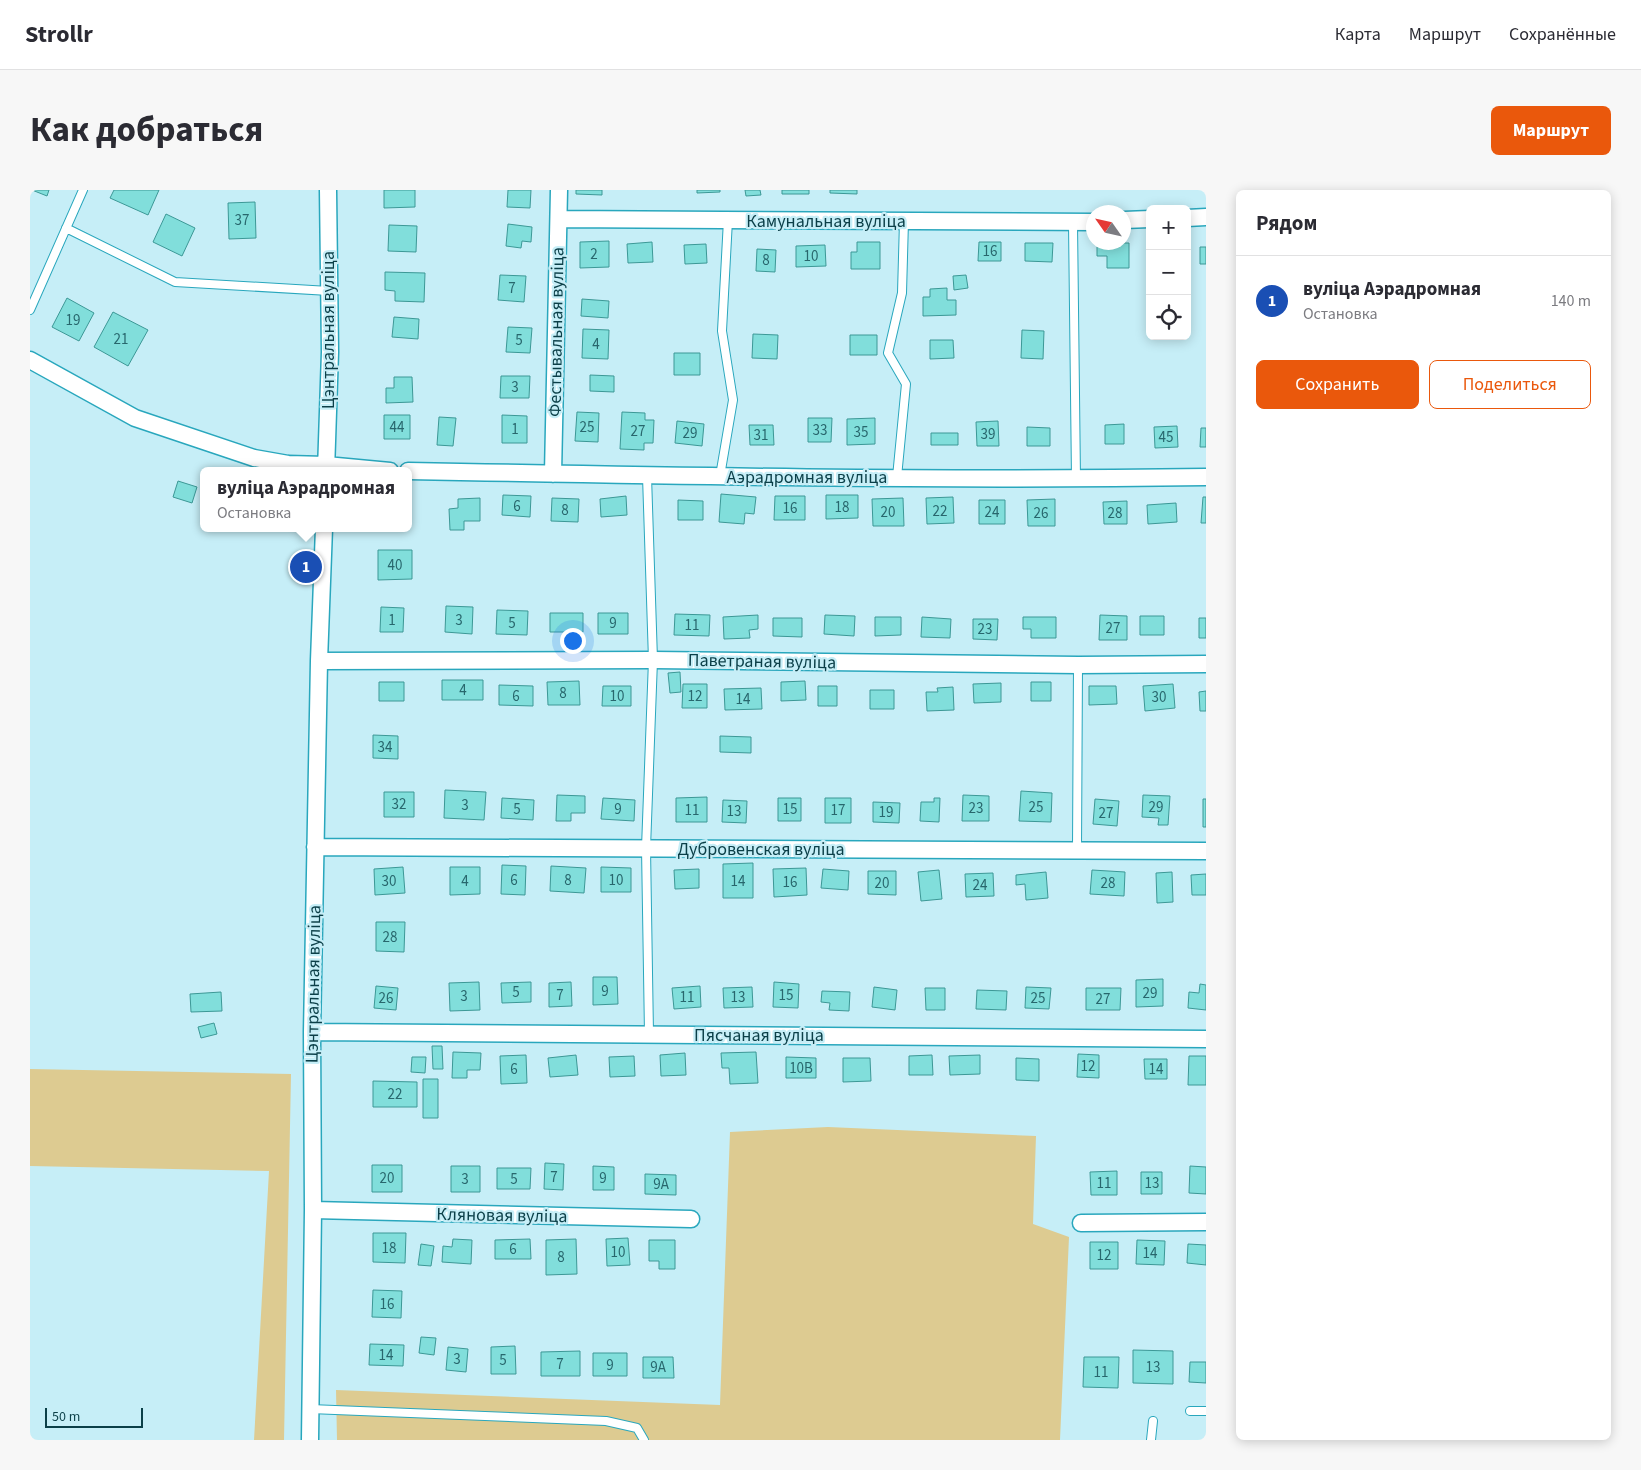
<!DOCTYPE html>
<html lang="ru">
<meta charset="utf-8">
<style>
:root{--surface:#fff;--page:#f7f7f7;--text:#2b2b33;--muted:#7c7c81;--line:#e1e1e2;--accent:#ea580c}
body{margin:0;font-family:"Source Sans 3",sans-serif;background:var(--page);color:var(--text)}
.controls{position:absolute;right:15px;top:15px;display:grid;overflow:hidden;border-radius:8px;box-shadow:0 2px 12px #0003}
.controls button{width:45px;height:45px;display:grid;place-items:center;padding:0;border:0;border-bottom:1px solid var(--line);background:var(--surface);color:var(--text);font:25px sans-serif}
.compass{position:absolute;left:1056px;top:15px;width:45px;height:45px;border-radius:50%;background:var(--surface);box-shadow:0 2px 12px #0003;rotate:304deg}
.scale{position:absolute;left:15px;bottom:12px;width:98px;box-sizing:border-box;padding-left:5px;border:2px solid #0b3f48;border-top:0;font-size:14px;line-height:18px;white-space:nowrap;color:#0b3f48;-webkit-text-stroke:4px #c6eef7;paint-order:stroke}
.you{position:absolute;left:542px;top:450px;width:18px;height:18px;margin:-12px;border:4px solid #fff;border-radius:50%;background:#1a73e8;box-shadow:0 0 0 8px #1a73e833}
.badge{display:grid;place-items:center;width:32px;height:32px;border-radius:50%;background:var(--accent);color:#fff;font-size:16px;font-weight:700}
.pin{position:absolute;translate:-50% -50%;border:2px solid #fff;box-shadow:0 1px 5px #0006}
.popup{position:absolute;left:170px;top:277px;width:212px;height:65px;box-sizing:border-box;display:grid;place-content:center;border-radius:8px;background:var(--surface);filter:drop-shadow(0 1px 4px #0005);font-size:16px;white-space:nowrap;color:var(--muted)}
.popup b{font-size:19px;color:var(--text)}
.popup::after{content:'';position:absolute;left:50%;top:100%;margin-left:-10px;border:10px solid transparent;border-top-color:var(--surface)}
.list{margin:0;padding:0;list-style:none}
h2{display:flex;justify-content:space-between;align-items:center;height:65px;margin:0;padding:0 20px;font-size:21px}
h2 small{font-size:16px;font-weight:400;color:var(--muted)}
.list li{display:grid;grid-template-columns:32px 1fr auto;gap:15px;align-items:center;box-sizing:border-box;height:90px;padding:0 20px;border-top:1px solid var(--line)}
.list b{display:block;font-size:19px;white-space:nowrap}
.list p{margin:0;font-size:16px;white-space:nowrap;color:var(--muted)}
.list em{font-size:16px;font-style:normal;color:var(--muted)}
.actions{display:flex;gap:10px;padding:15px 20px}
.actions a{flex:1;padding:11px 0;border:1px solid var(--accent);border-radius:8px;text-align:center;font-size:18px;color:var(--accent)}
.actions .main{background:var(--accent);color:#fff}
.icon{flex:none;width:28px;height:28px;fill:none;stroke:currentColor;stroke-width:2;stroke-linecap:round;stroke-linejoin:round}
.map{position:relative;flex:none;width:1176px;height:1250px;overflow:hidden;border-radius:8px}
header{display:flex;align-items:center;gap:30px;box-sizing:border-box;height:70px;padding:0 25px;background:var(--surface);border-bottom:1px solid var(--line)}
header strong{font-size:24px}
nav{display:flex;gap:28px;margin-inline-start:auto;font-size:18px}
.intro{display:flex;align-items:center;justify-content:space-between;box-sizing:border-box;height:120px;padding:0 30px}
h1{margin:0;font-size:35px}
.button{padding:12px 22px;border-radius:8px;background:var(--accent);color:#fff;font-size:18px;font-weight:700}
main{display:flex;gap:30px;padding:0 30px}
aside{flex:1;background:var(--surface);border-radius:8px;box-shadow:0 2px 12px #0003}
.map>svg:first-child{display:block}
.green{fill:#ddcb91}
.building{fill:#81dedb;stroke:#3c9896}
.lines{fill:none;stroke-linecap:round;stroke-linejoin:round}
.lane-casing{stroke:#29a7bd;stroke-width:10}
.street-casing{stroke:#29a7bd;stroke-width:19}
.lane{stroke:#fff;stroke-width:8}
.street{stroke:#fff;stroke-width:16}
.labels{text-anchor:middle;stroke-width:4.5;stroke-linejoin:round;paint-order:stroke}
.number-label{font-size:15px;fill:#28676d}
.street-label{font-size:18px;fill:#0b3f48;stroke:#c6eef7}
</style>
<header>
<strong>Strollr</strong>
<nav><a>Карта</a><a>Маршрут</a><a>Сохранённые</a></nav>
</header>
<div class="intro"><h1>Как добраться</h1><a class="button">Маршрут</a></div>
<main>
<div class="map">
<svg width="1176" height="1250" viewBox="0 0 1176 1250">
<rect width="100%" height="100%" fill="#c6eef7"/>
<path class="green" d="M0 879 261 884 254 1250H224L239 981 0 976Z
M798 937 1006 946 1003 1034 1039 1047 1030 1250H307L306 1200 690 1215 700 942Z"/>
<path class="building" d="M2 0H19L17 6Z
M84 0H129L118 25 80 8Z
M354 0H385V17L354 18Z
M478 0H501L500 18 477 17Z
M546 0H572V5L546 4Z
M667 0H690V2L667 3Z
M715 0H730L731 5 716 6Z
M752 0H779V4H752Z
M800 0H827V4L800 3Z
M225 12 226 48 199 49 198 13Z
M136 24 165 38 152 66 123 52Z
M478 34 502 37 501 52 492 51 491 58 476 56Z
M359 35 387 36 386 62 358 61Z
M579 51V77L550 78V52Z
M622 52 623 72 598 73 597 54Z
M827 52H850V79H821V62H827Z
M949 52H971V71H948Z
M995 53H1023L1022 72 995 71Z
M1067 53H1099V78H1077V66H1067Z
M676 54 677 73 655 74 654 55Z
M795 55 796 76 766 77V56Z
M1170 57H1176V74H1170Z
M727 59 746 60 745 82 726 81Z
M355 82 395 83 394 112 365 111V101L355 100Z
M470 85 496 86 494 112 468 110Z
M936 85 938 98 924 100 923 86Z
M917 98V110H926V125L893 126V107H900V99Z
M37 108 64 123 49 151 22 137Z
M552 109 579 111 578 128 551 126Z
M83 122 118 140 98 176 64 157Z
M364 127 389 129 388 149 362 147Z
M478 137 502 138 500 163 476 162Z
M553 139 579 140 578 169 552 168Z
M992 140 1014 141 1013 169 991 168Z
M723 144 748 145 747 169 722 168Z
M820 145H847V165H820Z
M900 150H923L924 168 900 169Z
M644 163H670V185H644Z
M560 185 584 186V202L560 201Z
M471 186H500L499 208H470Z
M364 187H382L383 212 356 213V198H364Z
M547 222 569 223 568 252 545 251Z
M592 222 615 223V230H624L623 253H614V260L590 259Z
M354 225H380V249H354Z
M472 225 497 226V253H472Z
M409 227 426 228 423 256 407 255Z
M778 228H802L801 252H778Z
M845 228V254L817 255V229Z
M647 231 674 234 672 256 645 253Z
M968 231 969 256H947L946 232Z
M1094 234V254H1075V235Z
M719 235H743L744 255H720Z
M1147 236 1148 257 1125 258 1124 237Z
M997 237 1020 238V256H997Z
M1171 238H1176V257H1170Z
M901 243H928V255H901Z
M148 291 167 297 162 313 143 307Z
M691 304 726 307 724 324 715 323 714 334 689 332Z
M473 305 501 306 500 327 472 325Z
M796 305H828V328L796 329Z
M596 306 597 325 571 327 570 309Z
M745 306H775V330H744Z
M923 307 924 333 897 334 896 308Z
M1173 307H1176V333H1171Z
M450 308V331H434V340H420L419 319 428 318V309Z
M522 308 549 309 548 332 521 331Z
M873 308 874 336H843L842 309Z
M1025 309V336H998L997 310Z
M648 310 673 311V330H648Z
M949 310H975V334H949Z
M1097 311V334H1074L1073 312Z
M1146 313 1147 332 1118 334 1117 315Z
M348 360H382V389L348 390Z
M416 416 443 417 442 444 415 442Z
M351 417 374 418 373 442H350Z
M467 420 498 421 497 445 466 444Z
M520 423H553V442H520Z
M568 423H598V444H568Z
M645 424 680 425 679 446 644 445Z
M728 425V439L719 440 720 448 694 449 693 427Z
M795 425 825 426 824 446 794 444Z
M1070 425 1097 426V450H1069Z
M1110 426H1134V445H1110Z
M845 427H871V445L845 446Z
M892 427 921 429 920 448 891 447Z
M993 427H1026V448H1001V439H993Z
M743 428H772V447L743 446Z
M1169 428H1176V448H1169Z
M943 429H968L967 450 943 449Z
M650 482 651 502 640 503 638 483Z
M412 490H453V510H412Z
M549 491 550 515H518L517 492Z
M775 491 776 510 751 511V492Z
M349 492H374V511H349Z
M1001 492H1021V511H1001Z
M971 493V512L944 513 943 494Z
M653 494H677V518H652Z
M1143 494 1145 518 1115 521 1113 496Z
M469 495 503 496V516L469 515Z
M573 496H601V516H572Z
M788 496H807V516H788Z
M1059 496H1086L1087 514 1059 515Z
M923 497 924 520 897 521 896 502H908L907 498Z
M731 498 732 519 695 520 694 499Z
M840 500H864V519H840Z
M1176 501V521H1170L1169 502Z
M343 545 368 546V569L343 568Z
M690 546 721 547V563L690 562Z
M415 600 456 602 454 630 414 628Z
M991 601 1022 603 1021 632 989 631Z
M354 602H384V627H354Z
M527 605 555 606V623H541V631H526Z
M933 605 959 606V631H932Z
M1113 605 1140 606 1138 635H1128L1129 628 1112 627Z
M677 607V632H646V608Z
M472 608 504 610 503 630 471 628Z
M573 608 605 610 604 631 571 629Z
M748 608H771V631H748Z
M795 608H821V633H795Z
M904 608H910L909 632 890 631 891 612H904Z
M1065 609 1089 611 1087 636 1063 634Z
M1173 609H1176V637H1173Z
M693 610 717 611 716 633 692 632Z
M843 612 870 613 869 633 843 632Z
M723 673V708H693V674Z
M472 675 496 676 495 705 471 704Z
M521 676 556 678 554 703 520 701Z
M373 677 375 703 345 705 344 679Z
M420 677H450V704L420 705Z
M571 677 601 678V702H571Z
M776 678 777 705 744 707 743 679Z
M669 679V698L645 699 644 680Z
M793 679 819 681 818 700 791 698Z
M909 680 912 709 891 711 888 682Z
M1062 680 1095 682 1094 706 1060 704Z
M838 681H866V705L838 704Z
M1016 682 1018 708 996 710 995 694 986 695V685Z
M1142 682 1143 712 1127 713 1126 683Z
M963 683 964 706 936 707 935 684Z
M1176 684V705H1162L1161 685Z
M346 732H375L374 762 346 761Z
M563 787H587L588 814 563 815Z
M1133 789V816L1106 817V790Z
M449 792 450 820 420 821 419 793Z
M501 792V812L472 813 471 793Z
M541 792 542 816 519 817V793Z
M744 792 769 794 768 818 743 817Z
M1170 794 1176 795V820L1158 818 1159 802 1169 803Z
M346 796 368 798 366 820 344 818Z
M670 796 671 817 644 819 642 798Z
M722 797 723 817 694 818 693 798Z
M844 797 867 800 865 820 842 817Z
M996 797 1021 798 1019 819 995 818Z
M895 798H915V820H896Z
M1056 798H1091L1090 820H1056Z
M947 800 977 801 976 820 946 819Z
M792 801 820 802 819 821 799 820 800 813 791 812Z
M191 802 192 821 161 822 160 804Z
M184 833 187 844 171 848 168 837Z
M402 856H412L413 879H403Z
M423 862 451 863 450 880H437V888H422Z
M726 862 728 893 700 894 699 878H692L691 863Z
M655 863 656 885 631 886 630 865Z
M1048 864 1069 865V888L1047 887Z
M496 865 497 893 471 894 470 866Z
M546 865 548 885 520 887 518 868Z
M902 865 903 885H879V866Z
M950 865V884L920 885 919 866Z
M604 866 605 886 580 887 579 867Z
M1159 866H1176V895H1158Z
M382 867H396L395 883 381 882Z
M756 867 786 868V888H756Z
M813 868H840L841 891 813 892Z
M986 868 1009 869V891L986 890Z
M1114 869H1137V889H1115Z
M393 889H408V928H393Z
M343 891 387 892V917H343Z
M515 973 534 974 533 1000 514 999Z
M342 975H372V1002H342Z
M421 976H450V1002H421Z
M563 976 584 977V1000H563Z
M1160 976 1176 977V1004L1159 1003Z
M467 978H501L500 999H467Z
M1087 981V1005H1061L1060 982Z
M1111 982H1132V1004H1111Z
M615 984 646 985V1005L615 1004Z
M343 1043H376L375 1073 343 1072Z
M598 1048 600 1075 577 1076 576 1049Z
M423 1049 442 1050 441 1074 412 1072 413 1056 422 1057Z
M500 1049 501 1069H465V1050Z
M546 1049 547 1084 516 1085V1050Z
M619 1050H645V1079H629V1071H619Z
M1107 1050 1135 1051 1134 1075 1106 1074Z
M1060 1052H1088V1079H1060Z
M391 1054 404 1056 401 1076 388 1075Z
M1158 1054 1176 1055V1075L1157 1073Z
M343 1100 372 1101 371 1128 342 1127Z
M391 1147 406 1148 404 1165 389 1163Z
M340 1154 374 1155 373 1176 339 1175Z
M485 1156 486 1184H461V1157Z
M418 1157 438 1159 436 1182 416 1180Z
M1103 1160 1143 1161V1194L1103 1193Z
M550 1161V1186H511V1162Z
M563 1163H597V1186H563Z
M613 1167H643L644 1188H613Z
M1054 1167H1089L1088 1198 1053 1197Z
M1160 1172H1176V1193L1159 1192Z"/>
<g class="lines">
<g class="lane-casing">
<path id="lane" d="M1043 33 1046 289
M36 38 145 92 299 101
M0 120 53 0
M617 286 623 470 616 658 619 844
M690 286 703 210 692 141 698 30
M867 287 876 194 858 163 872 103 874 31
M1047 660 1048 475
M280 1219 576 1231 607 1238 614 1250
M1160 1221H1176
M1121 1250 1123 1231"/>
</g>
<g class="street-casing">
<path id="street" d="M1157 28 1176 27
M529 29 1064 32
M1094 30 1120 29
M0 170 105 228 224 268 258 274 296 275 360 281
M296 281 300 162 298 0
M378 281C644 286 910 291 1176 287
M523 284 529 0
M289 471 623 470 1048 475 1176 474
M285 657 1176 661
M282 842 1176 849
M283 1020 661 1029
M1051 1033 1176 1032
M280 1250 283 1020 282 842 289 471 294 338"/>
</g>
<use href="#lane" class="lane"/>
<use href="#street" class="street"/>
</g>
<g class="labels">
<g class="number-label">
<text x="212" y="35">37</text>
<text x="960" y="66">16</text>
<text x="564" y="69">2</text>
<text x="781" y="71">10</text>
<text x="736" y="75">8</text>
<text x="482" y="103">7</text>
<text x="43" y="135">19</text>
<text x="91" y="154">21</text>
<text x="489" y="155">5</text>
<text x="566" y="159">4</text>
<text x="485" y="202">3</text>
<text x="367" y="242">44</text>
<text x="557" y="242">25</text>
<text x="485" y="244">1</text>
<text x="790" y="245">33</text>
<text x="608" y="246">27</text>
<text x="831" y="247">35</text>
<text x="660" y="248">29</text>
<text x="958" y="249">39</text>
<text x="731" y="250">31</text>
<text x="1136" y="252">45</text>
<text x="487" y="321">6</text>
<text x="812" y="322">18</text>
<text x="760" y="323">16</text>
<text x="535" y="325">8</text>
<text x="910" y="326">22</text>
<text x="858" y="327">20</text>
<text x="962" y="327">24</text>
<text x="1011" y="328">26</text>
<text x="1085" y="328">28</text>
<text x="365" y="380">40</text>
<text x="362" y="435">1</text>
<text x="429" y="435">3</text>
<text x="482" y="438">5</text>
<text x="583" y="438">9</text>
<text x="662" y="440">11</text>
<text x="1083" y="443">27</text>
<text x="955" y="444">23</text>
<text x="433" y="505">4</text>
<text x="533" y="508">8</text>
<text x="486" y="511">6</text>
<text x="587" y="511">10</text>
<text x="665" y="511">12</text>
<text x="1129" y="512">30</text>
<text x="713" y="514">14</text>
<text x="355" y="562">34</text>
<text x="369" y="619">32</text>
<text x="435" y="620">3</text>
<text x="1006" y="622">25</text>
<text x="1126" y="622">29</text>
<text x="946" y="623">23</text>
<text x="487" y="624">5</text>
<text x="588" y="624">9</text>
<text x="760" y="624">15</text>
<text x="662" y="625">11</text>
<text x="808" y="625">17</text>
<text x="704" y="626">13</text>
<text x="856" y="627">19</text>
<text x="1076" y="628">27</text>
<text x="484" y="695">6</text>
<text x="538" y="695">8</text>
<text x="586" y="695">10</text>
<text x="359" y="696">30</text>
<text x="435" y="696">4</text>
<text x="708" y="696">14</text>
<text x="760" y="697">16</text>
<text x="852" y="698">20</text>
<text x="1078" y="698">28</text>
<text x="950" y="700">24</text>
<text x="360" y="752">28</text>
<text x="575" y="806">9</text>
<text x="486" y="807">5</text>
<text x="1120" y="808">29</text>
<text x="530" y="810">7</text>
<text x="756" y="810">15</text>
<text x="434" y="811">3</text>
<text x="657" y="812">11</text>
<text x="708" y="812">13</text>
<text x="356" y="813">26</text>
<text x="1008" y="813">25</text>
<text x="1073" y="814">27</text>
<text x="1058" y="881">12</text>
<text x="771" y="883">10В</text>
<text x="484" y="884">6</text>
<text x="1126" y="884">14</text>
<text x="365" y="909">22</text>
<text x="524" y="992">7</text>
<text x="357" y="993">20</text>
<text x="573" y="993">9</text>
<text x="435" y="994">3</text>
<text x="484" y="994">5</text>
<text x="1074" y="998">11</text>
<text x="1122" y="998">13</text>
<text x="631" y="999">9А</text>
<text x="359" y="1063">18</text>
<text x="483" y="1064">6</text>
<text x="588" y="1067">10</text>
<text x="1120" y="1068">14</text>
<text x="1074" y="1070">12</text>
<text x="531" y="1072">8</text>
<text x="357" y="1119">16</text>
<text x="356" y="1170">14</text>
<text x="427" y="1174">3</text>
<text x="473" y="1175">5</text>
<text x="530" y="1179">7</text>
<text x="580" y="1180">9</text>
<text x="628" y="1182">9А</text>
<text x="1123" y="1182">13</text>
<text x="1071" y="1187">11</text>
</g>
<g class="street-label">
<text x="796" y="37">Камунальная вуліца</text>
<text transform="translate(298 140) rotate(-90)" y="6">Цэнтральная вуліца</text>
<text transform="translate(526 142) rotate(-89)" y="6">Фестывальная вуліца</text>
<text x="777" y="293">Аэрадромная вуліца</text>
<text transform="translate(732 471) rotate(1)" y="6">Паветраная вуліца</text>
<text x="731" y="665">Дубровенская вуліца</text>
<text transform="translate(283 794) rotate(-89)" y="6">Цэнтральная вуліца</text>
<text x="729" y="851">Пясчаная вуліца</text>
<text transform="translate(472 1025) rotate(1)" y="6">Кляновая вуліца</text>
</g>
</g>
</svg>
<div class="controls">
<button>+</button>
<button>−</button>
<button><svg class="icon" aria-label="locate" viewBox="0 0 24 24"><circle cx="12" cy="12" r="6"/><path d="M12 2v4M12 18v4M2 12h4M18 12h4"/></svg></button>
</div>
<svg class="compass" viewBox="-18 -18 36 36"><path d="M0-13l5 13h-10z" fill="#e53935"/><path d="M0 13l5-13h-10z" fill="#7c7c81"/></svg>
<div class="scale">50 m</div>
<div class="you"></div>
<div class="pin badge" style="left:276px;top:377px;background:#1a4fb4">1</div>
<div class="popup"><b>вуліца Аэрадромная</b>Остановка</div>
</div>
<aside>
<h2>Рядом<small></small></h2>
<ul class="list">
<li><span class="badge" style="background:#1a4fb4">1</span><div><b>вуліца Аэрадромная</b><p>Остановка</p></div><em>140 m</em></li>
</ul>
<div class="actions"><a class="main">Сохранить</a><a>Поделиться</a></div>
</aside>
</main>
